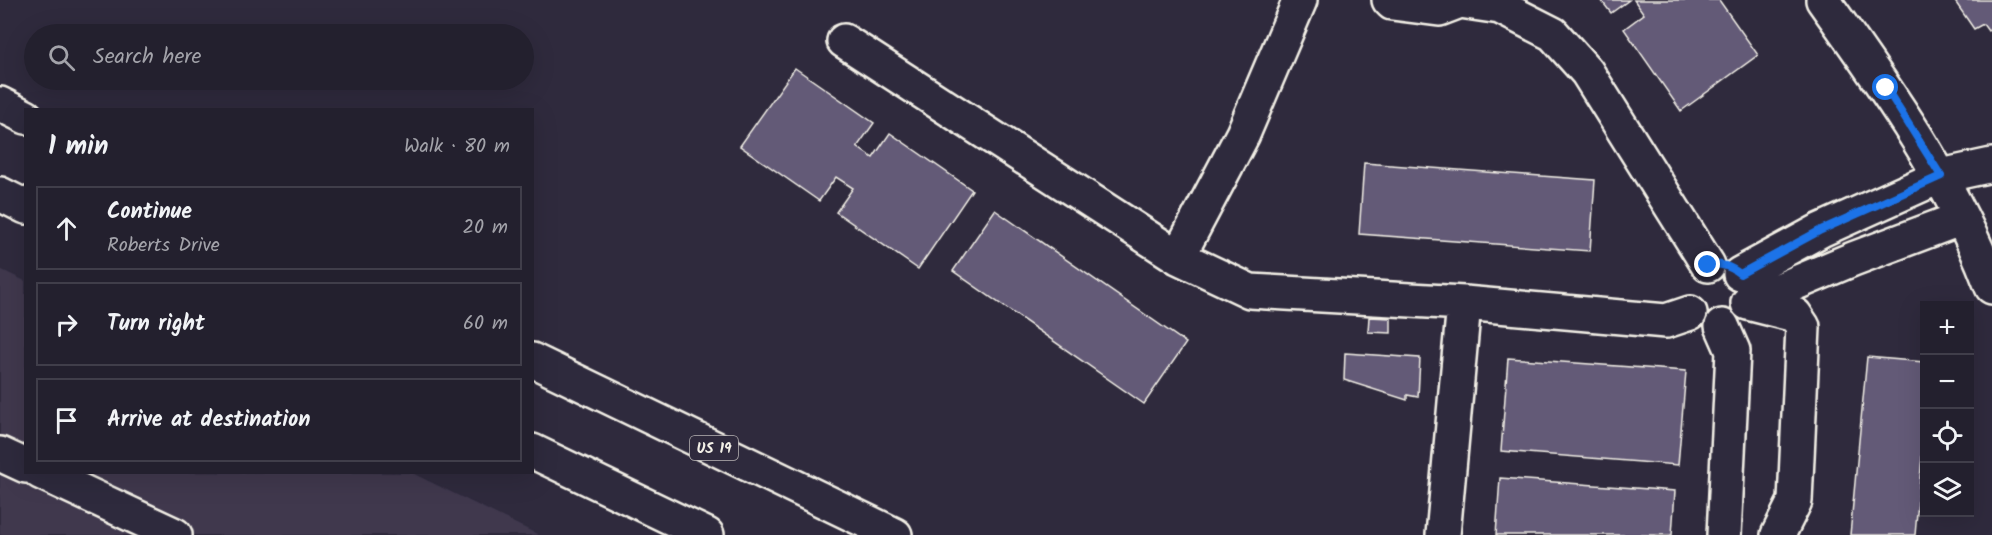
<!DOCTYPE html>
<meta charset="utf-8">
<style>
:root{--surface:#23202e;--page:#2b2836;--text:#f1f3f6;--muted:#a3a3aa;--line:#403e4a}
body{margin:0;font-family:Kalam,sans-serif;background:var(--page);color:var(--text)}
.controls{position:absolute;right:18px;bottom:18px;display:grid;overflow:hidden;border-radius:0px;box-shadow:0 6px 24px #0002}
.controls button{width:54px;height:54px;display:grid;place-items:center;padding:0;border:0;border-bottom:2px solid var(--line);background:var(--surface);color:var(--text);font:30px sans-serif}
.stop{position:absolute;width:18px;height:18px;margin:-14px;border:4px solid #1a73e8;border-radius:50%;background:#fff}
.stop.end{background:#1a73e8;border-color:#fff;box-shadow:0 2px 6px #0008}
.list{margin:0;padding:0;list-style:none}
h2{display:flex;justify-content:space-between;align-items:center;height:78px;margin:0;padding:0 24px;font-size:26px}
h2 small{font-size:20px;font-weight:400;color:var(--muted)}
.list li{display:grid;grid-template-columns:39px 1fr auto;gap:18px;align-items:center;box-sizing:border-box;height:84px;margin:0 12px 12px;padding:0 12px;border:2px solid var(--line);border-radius:0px}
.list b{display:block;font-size:22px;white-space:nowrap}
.list p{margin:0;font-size:20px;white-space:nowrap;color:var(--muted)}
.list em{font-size:20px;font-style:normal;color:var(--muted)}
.icon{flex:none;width:33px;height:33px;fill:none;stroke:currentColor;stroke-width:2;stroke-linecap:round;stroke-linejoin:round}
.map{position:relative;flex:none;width:1992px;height:535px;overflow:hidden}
.search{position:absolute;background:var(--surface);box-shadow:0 6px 24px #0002;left:24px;top:24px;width:510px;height:66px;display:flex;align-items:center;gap:15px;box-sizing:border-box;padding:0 21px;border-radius:33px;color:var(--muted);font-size:22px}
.panel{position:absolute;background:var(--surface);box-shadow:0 6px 24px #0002;left:24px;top:108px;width:510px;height:366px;border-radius:0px}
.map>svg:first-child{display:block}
.built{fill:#3f384e}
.building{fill:#635a77;stroke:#f4f1e8;stroke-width:1.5}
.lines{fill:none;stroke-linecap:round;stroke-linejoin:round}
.minor-casing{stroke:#f4f1e8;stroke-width:38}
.highway-casing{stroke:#f4f1e8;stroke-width:38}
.minor{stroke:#2f2a3d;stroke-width:33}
.highway{stroke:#2f2a3d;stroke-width:33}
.route{stroke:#1a73e8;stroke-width:8}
.labels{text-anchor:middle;stroke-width:4.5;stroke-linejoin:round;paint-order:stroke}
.shield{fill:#2f2a3d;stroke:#b9b5b5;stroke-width:1.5}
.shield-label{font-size:15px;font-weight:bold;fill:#f4f1e8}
</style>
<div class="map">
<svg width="1992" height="535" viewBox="0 0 1992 535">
<rect width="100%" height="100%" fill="#2f2a3d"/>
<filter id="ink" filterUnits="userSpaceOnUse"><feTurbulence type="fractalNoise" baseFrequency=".0167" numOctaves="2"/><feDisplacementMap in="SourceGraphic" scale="12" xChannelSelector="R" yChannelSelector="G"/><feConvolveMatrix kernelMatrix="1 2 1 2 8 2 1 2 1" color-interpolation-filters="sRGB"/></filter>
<g filter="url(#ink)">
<path class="built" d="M0 269 25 281 26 472 412 473 539 535H0Z"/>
<path class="building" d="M1601 0H1629L1611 13Z
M1634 0H1719L1758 55 1681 111 1624 29 1644 14Z
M1954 0H1992V28L1988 31 1983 24 1974 29Z
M795 68 874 123 857 147 873 158 890 133 972 190 918 269 836 212 853 188 836 177 819 201 740 146Z
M1364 163 1595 180 1590 251 1359 234Z
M995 210 1186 343 1144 404 953 271Z
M1369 317 1391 318V333L1368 332Z
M1345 353 1420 358 1418 397 1407 395V400L1344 380Z
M1867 357 1924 362V435L1915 535H1850Z
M1508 358 1686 371 1678 465 1501 451Z
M1500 478 1675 491 1672 535H1496Z"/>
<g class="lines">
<g class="minor-casing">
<path id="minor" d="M1389 0 1392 3 1439 9 1460 1 1500 7 1553 34 1587 72 1708 265
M1823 0C1888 91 1953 182 1992 287
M844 41 1178 257 1250 291 1464 303 1666 321 1690 313
M1178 257 1243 134 1300 0
M1740 274 1821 230 1941 176 1992 165
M1748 303 1795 315 1803 327 1795 501 1778 535
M1748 303 1853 259 1962 218
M1722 326 1733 351 1724 535
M0 454 26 466
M40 472 175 535
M1443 535 1464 303"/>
</g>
<g class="highway-casing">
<path id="highway" d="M0 104 26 117
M0 194 26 207
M532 360 895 535
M532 451 707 535"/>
</g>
<use href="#minor" class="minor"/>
<use href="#highway" class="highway"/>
</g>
</g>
<g class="lines" filter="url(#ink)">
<path class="route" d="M1708 265C1721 263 1730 266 1740 274L1821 230 1941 176 1886 88"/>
</g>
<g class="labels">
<rect class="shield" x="690" y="436" width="48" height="24" rx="4.5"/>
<g class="shield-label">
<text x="714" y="453">US 19</text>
</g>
</g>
</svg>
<div class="controls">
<button>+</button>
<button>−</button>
<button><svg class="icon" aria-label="locate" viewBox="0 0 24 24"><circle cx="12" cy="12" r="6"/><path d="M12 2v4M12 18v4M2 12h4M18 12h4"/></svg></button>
<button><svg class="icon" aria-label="layers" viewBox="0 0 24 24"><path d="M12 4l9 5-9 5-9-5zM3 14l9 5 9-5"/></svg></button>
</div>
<div class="stop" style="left:1886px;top:88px"></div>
<div class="stop end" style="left:1708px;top:265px"></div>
<div class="search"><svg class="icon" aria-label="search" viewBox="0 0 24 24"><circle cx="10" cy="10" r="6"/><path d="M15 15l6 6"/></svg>Search here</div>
<section class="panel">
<h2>1 min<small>Walk · 80 m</small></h2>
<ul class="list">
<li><svg class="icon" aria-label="ahead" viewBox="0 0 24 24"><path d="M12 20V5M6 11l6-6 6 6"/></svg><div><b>Continue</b><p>Roberts Drive</p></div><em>20 m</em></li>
<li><svg class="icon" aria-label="right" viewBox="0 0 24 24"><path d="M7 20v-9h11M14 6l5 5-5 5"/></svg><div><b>Turn right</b></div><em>60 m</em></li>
<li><svg class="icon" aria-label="arrive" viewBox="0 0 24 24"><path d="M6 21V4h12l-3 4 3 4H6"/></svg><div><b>Arrive at destination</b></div></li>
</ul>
</section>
</div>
